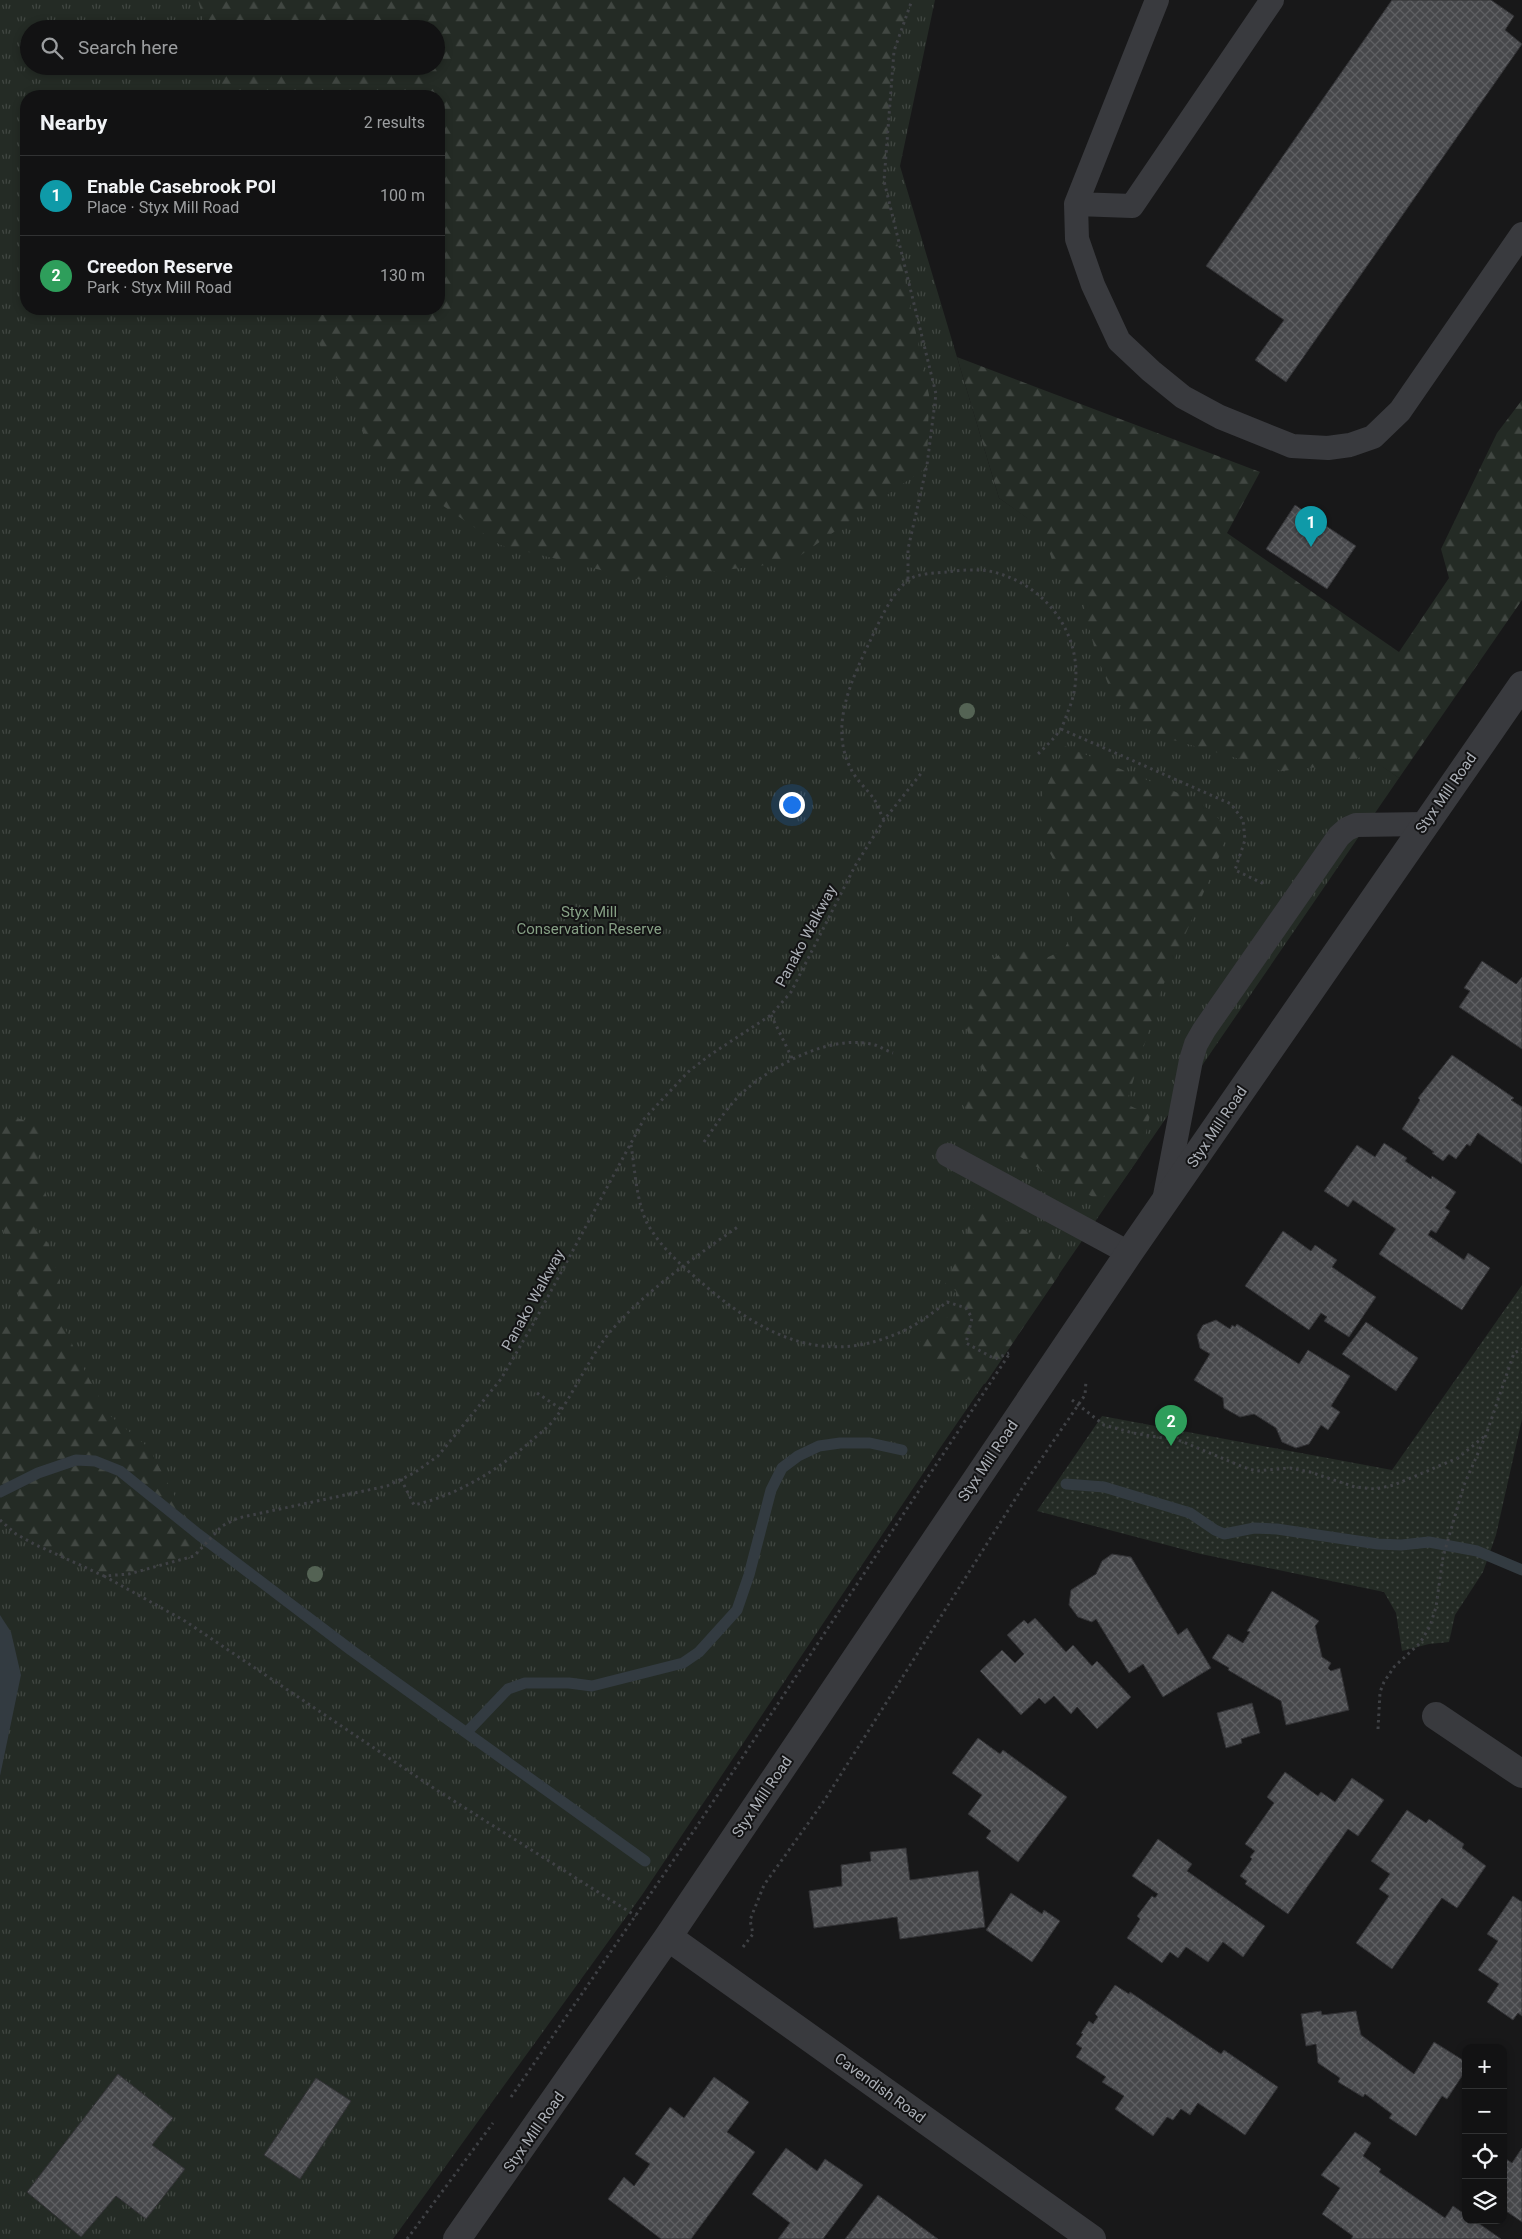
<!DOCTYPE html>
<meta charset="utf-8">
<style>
:root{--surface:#121213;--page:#1f2021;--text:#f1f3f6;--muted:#9c9ea0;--line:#313233;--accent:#1a73e8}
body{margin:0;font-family:Roboto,sans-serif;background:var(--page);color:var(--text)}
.controls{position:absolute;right:15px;bottom:15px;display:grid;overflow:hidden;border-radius:10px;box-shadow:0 2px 8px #0003}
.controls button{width:45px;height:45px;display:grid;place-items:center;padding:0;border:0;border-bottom:1px solid var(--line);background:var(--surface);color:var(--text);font:25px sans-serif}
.you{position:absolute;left:791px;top:804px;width:18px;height:18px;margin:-12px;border:4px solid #fff;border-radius:50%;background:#1a73e8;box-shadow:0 0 0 8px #1a73e833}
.badge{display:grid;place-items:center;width:32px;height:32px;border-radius:50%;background:var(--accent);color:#fff;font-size:16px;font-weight:700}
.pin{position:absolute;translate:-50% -41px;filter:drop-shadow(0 1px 2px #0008)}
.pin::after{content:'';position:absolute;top:26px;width:18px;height:15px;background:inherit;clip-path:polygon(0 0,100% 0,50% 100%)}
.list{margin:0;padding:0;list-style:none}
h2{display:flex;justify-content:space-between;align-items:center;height:65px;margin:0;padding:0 20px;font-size:21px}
h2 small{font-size:16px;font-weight:400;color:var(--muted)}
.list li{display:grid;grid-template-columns:32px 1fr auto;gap:15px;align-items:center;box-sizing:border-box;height:80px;padding:0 20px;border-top:1px solid var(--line)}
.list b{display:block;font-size:19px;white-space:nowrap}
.list p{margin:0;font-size:16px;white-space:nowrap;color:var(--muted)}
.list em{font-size:16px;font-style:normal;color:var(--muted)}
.icon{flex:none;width:28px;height:28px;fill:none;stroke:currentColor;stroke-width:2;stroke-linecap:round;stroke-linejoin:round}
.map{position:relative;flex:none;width:1522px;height:2239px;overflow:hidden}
.search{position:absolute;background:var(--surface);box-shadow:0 2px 8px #0003;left:20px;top:20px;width:425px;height:55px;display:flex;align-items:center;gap:12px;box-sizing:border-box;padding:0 18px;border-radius:28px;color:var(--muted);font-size:19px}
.panel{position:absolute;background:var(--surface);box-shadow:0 2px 8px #0003;left:20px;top:90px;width:425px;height:225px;border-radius:20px}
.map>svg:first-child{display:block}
.grass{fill:url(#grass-tufts);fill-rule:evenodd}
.forest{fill:url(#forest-firs)}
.park{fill:url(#park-dots)}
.water{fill:#333b41}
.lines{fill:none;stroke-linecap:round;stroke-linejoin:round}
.stream{stroke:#333b41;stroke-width:11}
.building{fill:url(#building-cross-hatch);stroke:#323235}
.path{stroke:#3f4145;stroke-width:3;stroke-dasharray:2.5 4;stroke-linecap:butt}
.service{stroke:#393a3e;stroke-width:24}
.minor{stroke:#393a3e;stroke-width:28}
.tertiary{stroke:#393a3e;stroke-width:28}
.tree{fill:#546354}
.labels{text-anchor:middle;stroke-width:4;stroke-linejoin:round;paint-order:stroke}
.street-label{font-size:15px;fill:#acb0b7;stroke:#131314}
.park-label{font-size:15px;fill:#86a085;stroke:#131314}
</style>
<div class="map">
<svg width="1522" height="2239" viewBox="0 0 1522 2239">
<defs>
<pattern id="grass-tufts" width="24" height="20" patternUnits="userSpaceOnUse" patternTransform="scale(1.25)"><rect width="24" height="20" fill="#242b25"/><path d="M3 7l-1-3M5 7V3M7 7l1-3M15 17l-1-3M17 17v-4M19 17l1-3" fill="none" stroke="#414742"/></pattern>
<pattern id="forest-firs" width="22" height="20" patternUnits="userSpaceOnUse" patternTransform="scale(1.25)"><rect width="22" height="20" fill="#242b25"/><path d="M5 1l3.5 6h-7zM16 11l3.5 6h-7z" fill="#414742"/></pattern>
<pattern id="park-dots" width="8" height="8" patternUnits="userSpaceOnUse" patternTransform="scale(1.25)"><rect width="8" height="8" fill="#242b25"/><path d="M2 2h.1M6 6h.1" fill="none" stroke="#414742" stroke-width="1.8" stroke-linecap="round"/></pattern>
<pattern id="building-cross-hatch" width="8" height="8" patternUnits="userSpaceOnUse" patternTransform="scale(1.25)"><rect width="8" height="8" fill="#47484b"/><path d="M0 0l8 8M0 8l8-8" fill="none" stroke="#5f6063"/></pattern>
</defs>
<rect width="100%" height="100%" fill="#181819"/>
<path class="grass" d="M0 0H935L900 166 999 498 1399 778 940 1448 642 1895 393 2239H0ZM29 29H436V66H29ZM26 96H439V309H26Z"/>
<path class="forest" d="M198 0H912L894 52 884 181 929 395 927 467 791 562 641 580 500 545 378 461 302 309H439V96H225L216 66H436V29H206Z
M957 357 1260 472 1227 533 1399 652 1449 578 1441 549 1497 433 1522 400V600L1399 778 1366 756 1327 766 1282 771 1159 736 1114 699 1095 651 1083 601 1053 563 1042 529 999 498Z
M1065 746 1200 802 1219 819 1223 848 1162 988 1126 1104 1150 1115 1141 1155 1116 1191 1097 1199C1046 1173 993 1148 959 1100L985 1075 974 1052 966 1026 974 987 992 960 1009 947 1046 958 1064 950 1073 931 1072 901 1059 870 1042 838 1039 803Z
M0 1114 44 1125C45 1135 38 1140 37 1151L48 1204 45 1216 31 1223 47 1242 60 1280V1317L81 1364 109 1415 149 1448 203 1549 194 1556 129 1574 104 1576 34 1544 16 1534 0 1520V1310L4 1325 10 1329 18 1321 19 1296 1 1219 2 1199 0 1197Z
M975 1205 1054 1245 1058 1257 1059 1275 985 1384C956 1377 940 1371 917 1352L923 1333C942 1322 957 1317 956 1291L945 1284 967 1237 968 1221Z"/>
<path class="park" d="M1522 1285V1419L1496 1535 1483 1572 1455 1615 1449 1642 1429 1644 1402 1651 1396 1613 1384 1592 1201 1554 1037 1511 1102 1416 1392 1470Z"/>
<path class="water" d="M0 1615 11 1632 21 1675 0 1776Z"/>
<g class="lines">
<path class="stream" d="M1066 1484 1104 1487 1190 1513 1215 1530 1224 1534 1254 1528 1277 1529 1378 1544 1401 1545 1429 1542 1477 1551 1522 1570
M0 1492 38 1473 76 1460 95 1461 120 1471 198 1534 351 1650 645 1861
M467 1732 508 1689 525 1683H569L592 1686 683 1663 699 1652 737 1610 749 1575 771 1490 782 1468 798 1456 819 1446 840 1443H870L902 1450"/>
</g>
<path class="building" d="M1392 0H1491L1514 16 1505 30 1522 44 1286 382 1255 360 1284 320 1206 266Z
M1295 505 1356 546 1327 589 1266 549Z
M1482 961 1516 984 1522 977V1049L1459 1007 1470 991 1464 988Z
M1452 1055 1514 1098 1511 1100 1522 1107V1164L1478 1133 1470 1146 1467 1144 1456 1159 1449 1154 1443 1161 1432 1153 1434 1152 1402 1129 1420 1100 1418 1098Z
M1384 1143 1407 1158 1405 1161 1431 1179 1432 1176 1456 1192 1445 1208 1450 1211 1436 1233 1431 1230 1428 1235 1464 1260 1468 1253 1490 1268 1462 1310 1379 1254 1396 1229 1353 1200 1348 1207 1324 1191 1357 1145 1375 1157Z
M1283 1231 1311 1251 1315 1245 1337 1260 1332 1267 1376 1297 1349 1337 1324 1321 1327 1317 1321 1313 1309 1330 1245 1286Z
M1216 1320 1230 1329 1232 1325 1235 1327 1237 1324 1299 1364 1308 1350 1350 1376 1331 1406 1340 1412 1328 1430 1321 1425 1309 1444 1296 1448 1282 1442 1276 1428 1254 1414 1240 1417 1224 1408 1223 1398 1194 1380 1210 1354 1200 1348 1197 1335 1203 1325Z
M1366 1322 1418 1358 1396 1391 1342 1354Z
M1112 1554 1131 1557 1178 1635 1187 1628 1211 1668 1163 1697 1143 1664 1129 1673 1096 1619 1092 1622 1078 1617 1069 1605 1071 1590 1096 1574 1102 1561Z
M1272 1591 1319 1621 1315 1626 1322 1657 1331 1663 1328 1668 1331 1671 1340 1668 1349 1710 1286 1725 1281 1701 1228 1670 1229 1668 1212 1658 1228 1634 1243 1643 1250 1632 1247 1631Z
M1035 1618 1066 1652 1073 1645 1092 1666 1097 1661 1131 1697 1097 1729 1077 1707 1071 1714 1054 1696 1045 1704 1039 1698 1021 1715 980 1671 1002 1650 1015 1663 1024 1654 1007 1635 1024 1620 1028 1624Z
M1252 1703 1260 1733 1241 1739 1242 1743 1226 1748 1217 1713Z
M978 1738 1000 1754 1003 1750 1067 1797 1018 1862 986 1838 991 1831 968 1814 982 1795 952 1773Z
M1285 1772 1318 1796 1321 1792 1335 1802 1352 1778 1384 1800 1358 1836 1348 1829 1288 1914 1245 1884 1247 1881 1240 1876 1252 1859 1250 1857 1255 1851 1245 1844 1274 1803 1267 1797Z
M1407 1810 1426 1823 1429 1819 1464 1844 1462 1848 1486 1866 1457 1908 1442 1898 1392 1969 1356 1943 1389 1896 1379 1889 1390 1874 1371 1861Z
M1158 1839 1192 1864 1187 1871 1265 1926 1243 1957 1223 1942 1208 1962 1186 1947 1178 1958 1170 1952 1162 1963 1127 1938 1140 1919 1137 1916 1152 1896 1155 1898 1158 1894 1132 1876Z
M906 1848 910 1880 978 1871 985 1927 900 1939 897 1917 814 1928 809 1891 842 1886 841 1865 871 1861 870 1852Z
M1011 1893 1042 1914 1044 1910 1060 1921 1032 1962 986 1930Z
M1513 1896 1522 1902V2016L1518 2013 1513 2020 1487 2002 1499 1984 1478 1970 1498 1941 1487 1934Z
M1115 1985 1129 1994 1130 1992 1221 2054 1224 2050 1278 2087 1245 2135 1198 2103 1190 2115 1181 2109 1173 2120 1167 2117 1153 2136 1115 2109 1124 2096 1102 2082 1106 2077 1076 2057 1082 2048 1076 2044 1083 2034 1081 2033 1089 2021 1093 2024 1098 2017 1095 2014Z
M1321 2011 1322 2015 1356 2011 1361 2035 1414 2074 1434 2042 1466 2062V2070L1447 2099 1442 2096 1416 2136 1389 2118 1392 2114 1365 2094 1363 2097 1338 2082 1340 2078 1318 2063 1316 2044 1306 2046 1301 2014Z
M118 2074 173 2118 152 2145 185 2169 146 2219 116 2196 81 2237 27 2192Z
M714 2077 749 2102 727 2132 755 2152 691 2239H661L608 2199 624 2177 634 2186 650 2164 635 2154 670 2107 684 2118Z
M316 2078 351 2101 300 2179 264 2155Z
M1355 2132 1371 2143 1363 2156 1381 2169 1379 2172 1445 2218 1453 2206 1466 2215V2220H1474L1501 2239H1351L1353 2236 1322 2214 1340 2188 1321 2175Z
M786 2148 817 2171 825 2159 863 2185 823 2239H778L790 2223 752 2194Z
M1522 2148V2222L1503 2209V2157L1512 2163Z
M878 2195 938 2239H845Z"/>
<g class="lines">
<path class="path" d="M908 579V549L927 465 936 394 884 181 894 51 912 0
M1061 729 1231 804 1243 820 1245 840 1235 870 1266 885
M884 820C880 813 878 805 874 799 867 789 856 780 851 769 828 726 853 677 871 639 880 620 891 595 907 581 916 573 936 573 947 572 960 570 976 569 989 571 1052 584 1093 648 1069 709 1066 716 1064 724 1060 730 1054 739 1045 747 1037 755
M771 1015 793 1060
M704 1142C716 1125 727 1107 742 1093 773 1065 832 1033 875 1045 881 1047 887 1051 893 1053
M631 1145C635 1169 636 1200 647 1223 662 1250 686 1269 709 1289 765 1336 824 1365 896 1334 915 1327 931 1314 947 1302L966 1308 972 1318 966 1343 995 1359 1009 1353
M537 1393 561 1409
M1072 1400 1104 1425 1133 1433 1181 1441 1243 1467 1256 1471 1290 1468 1310 1472 1355 1487 1375 1489 1394 1485 1458 1458 1486 1435
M401 1479 414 1505C458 1495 496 1471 530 1442 539 1434 550 1426 557 1416 576 1389 589 1358 610 1332 644 1292 695 1257 739 1226
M0 1520 16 1534 34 1544 104 1576 129 1574 194 1556 222 1526 238 1518 387 1486 414 1473 438 1456 501 1379 532 1326 644 1119 688 1072 710 1055 771 1015 791 992 855 866 884 820 923 771
M104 1576 185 1621 435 1789 636 1916
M1378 1729 1380 1692 1384 1682 1394 1667 1420 1643 1430 1626 1436 1607 1443 1557 1464 1485 1486 1435 1514 1353 1522 1349
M743 1947 753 1934 750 1920 764 1885 824 1801 1033 1471 1085 1395 1086 1381
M511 2097 695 1829 1010 1353
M407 2239 493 2123"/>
<path class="service" d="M1157 0 1076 204 1077 239 1093 285 1119 341 1151 371 1183 397 1220 417 1292 446 1328 448 1350 445 1373 437 1400 411 1522 234
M1076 204 1132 206 1272 0
M948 1155 1129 1253
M1164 1201 1191 1060 1196 1044 1204 1030 1339 836 1347 829 1356 825 1425 824"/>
<path class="minor" d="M1436 1716 1522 1774"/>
<path class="tertiary" d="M668 1937 1092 2239
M457 2239 668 1937 1129 1253 1522 685"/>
</g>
<g class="tree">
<circle cx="967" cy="711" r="8"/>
<circle cx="315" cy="1574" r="8"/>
</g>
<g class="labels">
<g class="street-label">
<text transform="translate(1446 793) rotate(-55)" y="5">Styx Mill Road</text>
<text transform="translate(806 936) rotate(-62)" y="5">Panako Walkway</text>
<text transform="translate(1217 1127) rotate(-56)" y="5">Styx Mill Road</text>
<text transform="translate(533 1300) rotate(-61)" y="5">Panako Walkway</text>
<text transform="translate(988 1461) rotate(-56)" y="5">Styx Mill Road</text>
<text transform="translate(762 1797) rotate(-56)" y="5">Styx Mill Road</text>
<text transform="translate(880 2088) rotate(36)" y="5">Cavendish Road</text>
<text transform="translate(534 2132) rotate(-55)" y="5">Styx Mill Road</text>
</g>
<g class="park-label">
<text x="589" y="917">Styx Mill<tspan x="589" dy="17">Conservation Reserve</tspan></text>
</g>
</g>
</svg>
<div class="controls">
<button>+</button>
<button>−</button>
<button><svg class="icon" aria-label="locate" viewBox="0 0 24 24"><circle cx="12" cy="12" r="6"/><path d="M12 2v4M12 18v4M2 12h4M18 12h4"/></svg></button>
<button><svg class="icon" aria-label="layers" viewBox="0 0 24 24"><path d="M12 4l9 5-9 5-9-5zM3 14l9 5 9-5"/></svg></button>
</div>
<div class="you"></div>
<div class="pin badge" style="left:1311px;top:547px;background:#0f9aa8">1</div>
<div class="pin badge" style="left:1171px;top:1446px;background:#2e9e5b">2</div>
<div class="search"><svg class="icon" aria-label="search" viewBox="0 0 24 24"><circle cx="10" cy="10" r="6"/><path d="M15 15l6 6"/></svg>Search here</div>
<section class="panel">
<h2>Nearby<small>2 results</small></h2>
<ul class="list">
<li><span class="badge" style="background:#0f9aa8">1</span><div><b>Enable Casebrook POI</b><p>Place · Styx Mill Road</p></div><em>100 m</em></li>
<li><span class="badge" style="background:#2e9e5b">2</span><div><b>Creedon Reserve</b><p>Park · Styx Mill Road</p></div><em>130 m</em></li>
</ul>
</section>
</div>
